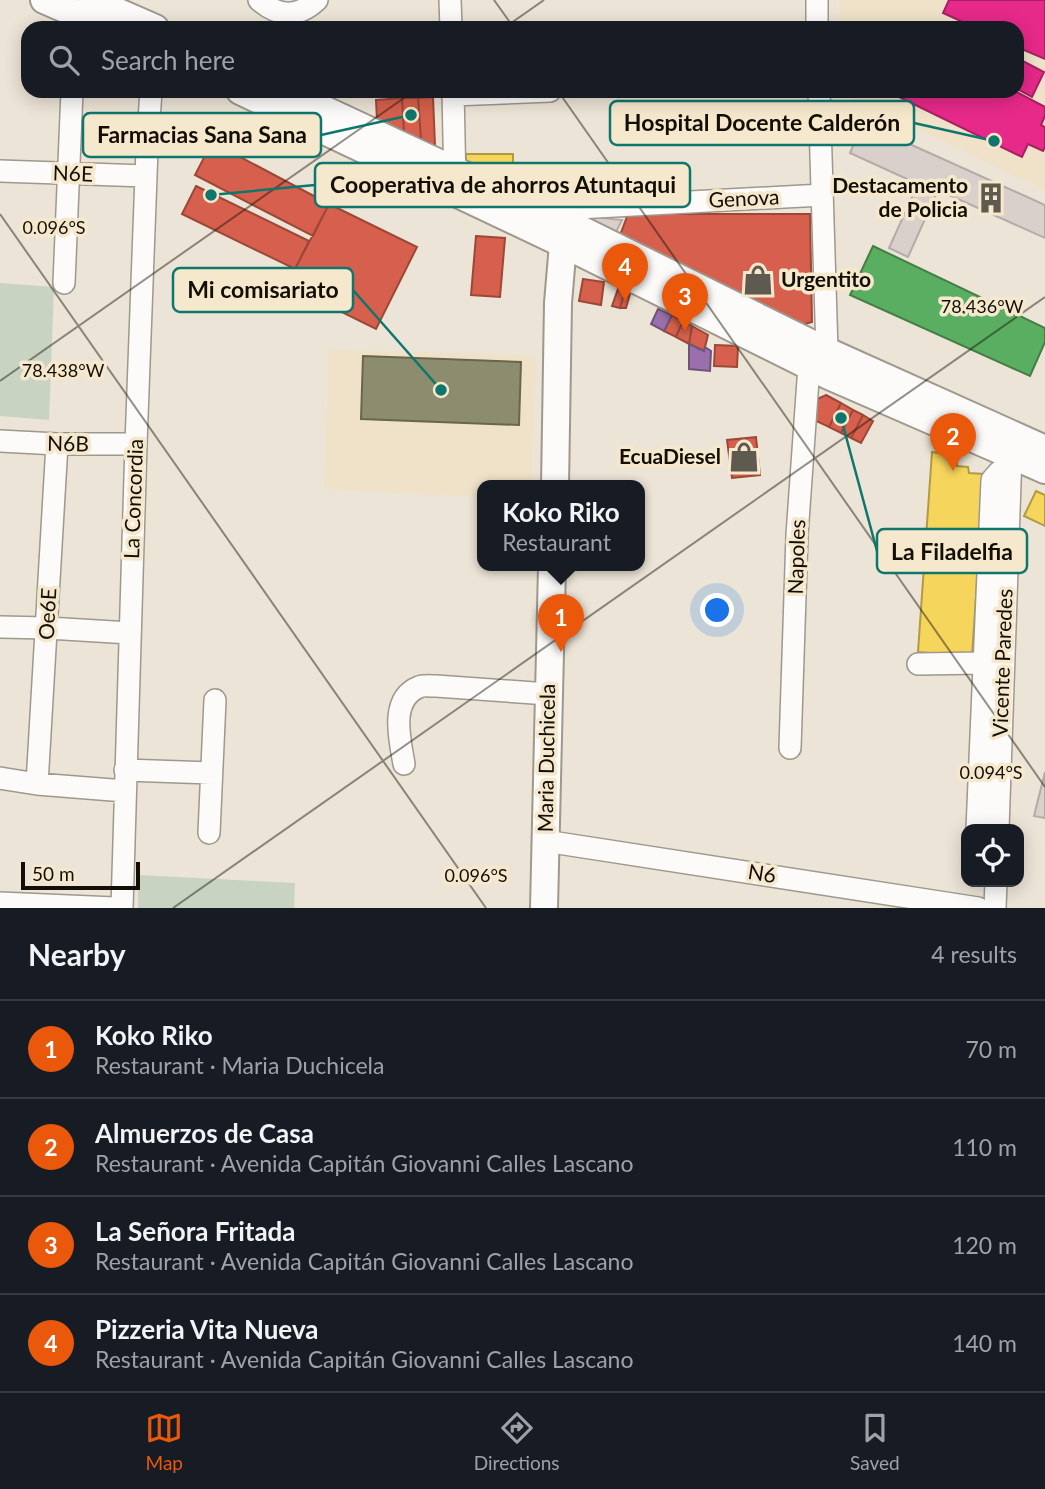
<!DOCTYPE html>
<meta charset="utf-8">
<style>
:root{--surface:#171b24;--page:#20242c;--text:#f1f3f6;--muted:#9ea1a6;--line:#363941;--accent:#ea580c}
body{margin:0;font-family:Lato,sans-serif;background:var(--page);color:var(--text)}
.controls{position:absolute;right:21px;bottom:21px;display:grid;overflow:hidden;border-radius:14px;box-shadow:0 4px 18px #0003}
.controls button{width:63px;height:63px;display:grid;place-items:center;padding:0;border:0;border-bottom:2px solid var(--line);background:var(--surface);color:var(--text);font:35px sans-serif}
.scale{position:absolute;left:21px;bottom:18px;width:119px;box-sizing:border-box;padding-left:7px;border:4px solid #130f06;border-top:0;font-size:19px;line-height:24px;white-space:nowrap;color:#130f06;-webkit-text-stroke:5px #f6e8cc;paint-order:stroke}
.you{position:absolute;left:718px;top:611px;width:24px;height:24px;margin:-18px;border:5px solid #fff;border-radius:50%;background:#1a73e8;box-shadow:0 0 0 10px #1a73e833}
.badge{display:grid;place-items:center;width:46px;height:46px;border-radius:50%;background:var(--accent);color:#fff;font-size:23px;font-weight:700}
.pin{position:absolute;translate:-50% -58px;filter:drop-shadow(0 2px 4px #0008)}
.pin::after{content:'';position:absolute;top:37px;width:24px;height:21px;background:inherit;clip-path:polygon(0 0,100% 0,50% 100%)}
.popup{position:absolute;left:477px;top:480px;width:168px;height:91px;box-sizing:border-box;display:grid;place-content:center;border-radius:14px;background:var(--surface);filter:drop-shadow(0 2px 5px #0005);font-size:23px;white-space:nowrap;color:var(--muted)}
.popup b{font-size:26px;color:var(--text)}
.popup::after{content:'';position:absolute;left:50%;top:100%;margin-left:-14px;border:14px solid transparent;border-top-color:var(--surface)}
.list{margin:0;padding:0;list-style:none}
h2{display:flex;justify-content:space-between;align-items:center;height:91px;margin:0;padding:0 28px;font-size:30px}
h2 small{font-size:23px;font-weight:400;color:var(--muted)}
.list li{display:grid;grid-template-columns:46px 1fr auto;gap:21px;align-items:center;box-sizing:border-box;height:98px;padding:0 28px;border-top:2px solid var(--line)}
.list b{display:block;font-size:26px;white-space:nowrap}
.list p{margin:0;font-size:23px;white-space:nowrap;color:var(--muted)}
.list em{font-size:23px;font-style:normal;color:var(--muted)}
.icon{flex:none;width:38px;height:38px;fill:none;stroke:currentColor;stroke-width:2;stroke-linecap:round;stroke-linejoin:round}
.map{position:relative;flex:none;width:1045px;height:908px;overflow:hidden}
.search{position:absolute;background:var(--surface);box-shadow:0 4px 18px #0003;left:21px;right:21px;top:21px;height:77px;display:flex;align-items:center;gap:18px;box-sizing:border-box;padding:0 24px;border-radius:21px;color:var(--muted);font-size:26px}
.sheet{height:483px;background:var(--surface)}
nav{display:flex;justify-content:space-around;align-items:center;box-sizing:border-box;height:98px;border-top:2px solid var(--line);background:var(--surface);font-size:19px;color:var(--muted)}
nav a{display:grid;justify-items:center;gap:4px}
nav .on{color:var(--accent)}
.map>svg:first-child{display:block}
.built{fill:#efe2c9}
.green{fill:#c9d3c2}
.homes{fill:#f6d55c;stroke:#b29a42;stroke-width:2}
.shops{fill:#d6604d;stroke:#9c4838;stroke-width:2}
.offices{fill:#9970ab;stroke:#71537a;stroke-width:2}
.health{fill:#e7298a;stroke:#a72162;stroke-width:2}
.public{fill:#5aae61;stroke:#457e46;stroke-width:2}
.industry{fill:#8c8c6e;stroke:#68664f;stroke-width:2}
.building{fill:#d9d0cc;stroke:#b4aba8;stroke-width:2}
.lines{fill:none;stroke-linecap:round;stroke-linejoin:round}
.minor-casing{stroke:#9e988d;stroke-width:24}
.major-casing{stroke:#9e988d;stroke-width:30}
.minor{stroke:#fcfbf9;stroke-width:21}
.major{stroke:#fcfbf9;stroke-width:26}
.ticks{fill:none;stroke:#130f06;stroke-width:2;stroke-opacity:0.45}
.labels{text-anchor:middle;stroke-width:7;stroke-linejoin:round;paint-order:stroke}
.street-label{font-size:21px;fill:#130f06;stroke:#f6e8cc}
.poi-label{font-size:21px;font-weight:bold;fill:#130f06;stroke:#f6e8cc;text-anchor:end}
.ticks-label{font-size:18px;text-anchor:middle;fill:#130f06;stroke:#f6e8cc;stroke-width:7;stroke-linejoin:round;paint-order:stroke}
.leader{fill:none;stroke:#0f766e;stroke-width:2.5}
.callout-dot{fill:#0f766e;stroke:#f6e8cc;stroke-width:2.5}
.callout{fill:#f6e8cc;stroke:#0f766e;stroke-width:2.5}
.callout-label{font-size:23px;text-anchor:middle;font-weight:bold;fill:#130f06}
</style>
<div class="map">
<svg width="1045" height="908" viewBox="0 0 1045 908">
<rect width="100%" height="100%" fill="#ece4d6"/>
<path class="built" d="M839 0H1045V190L841 93 1017 91V28H839Z
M329 349 536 356 531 486H482V497L324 489Z"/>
<path class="green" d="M0 283 54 287 49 420 0 416Z
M138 875 295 883 294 908H138Z"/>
<path class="homes" d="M466 154H513V185L466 162Z
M932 452 947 454V459L957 460V466L968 467 969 473 984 474 972 657 918 652Z
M1036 491 1045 495V526L1024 516Z"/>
<path class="shops" d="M433 97 435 146 421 139 418 98Z
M402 98 404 132 377 120 376 100Z
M402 98H418L421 139 404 132Z
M212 142 329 204 313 236 195 175Z
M196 186 309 241 295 269 182 214Z
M329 204 417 247 376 329 285 284 295 269Z
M628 214H810L812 322 798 326 619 238Z
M476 236 505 238 500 297 471 295Z
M583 279 604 282 601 305 579 301Z
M618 289 625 291 620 308 612 306Z
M625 291 630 294 626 308H620Z
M672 315 683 321 676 337 664 331Z
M683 321 692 326 689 344 676 337Z
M692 326 708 335 704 351 689 344Z
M715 345 738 346 737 367 714 366Z
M826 395 841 403 829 427 814 420 815 400Z
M841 403 853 410 841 433 829 427Z
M853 410 863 415 851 438 841 433Z
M863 415 873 421 861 443 851 438Z
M756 437 760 475 732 478 727 440Z"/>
<path class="offices" d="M658 309 672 315 664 331 651 324Z
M689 344 704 351 705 347 711 351 710 371 689 369Z"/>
<path class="health" d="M949 0H1045V59L1017 47V28H976L943 13Z
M1017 58 1044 72 1032 97 1017 89Z
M900 91H1015L1045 107V116L1041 125 1045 127V147L1043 151 1028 144 1022 157 897 96Z"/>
<path class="public" d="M873 246 1045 328V342L1030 376 850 295Z"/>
<path class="industry" d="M363 356 521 362 519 425 361 419Z"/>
<path class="building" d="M863 123 1045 205V238L938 190 908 257 889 248 918 184 850 153Z
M583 216 622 220 614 236Z
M1045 772V818L1034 816Z"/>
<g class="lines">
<g class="minor-casing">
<path id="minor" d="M259 0C278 17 298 18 317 0
M450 0 451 28
M817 0V28
M453 91 455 185
M819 91 827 351
M453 95 550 91
M0 171 146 176
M541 210 822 195
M64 283 72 91
M0 441 57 444H136
M0 627 48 628 130 633
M918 664 984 663
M790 748 797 535 809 366
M404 764C400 740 389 699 419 687 423 685 431 686 436 686L548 694
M125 770 211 773
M0 778 37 784 125 791
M37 784 57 444
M977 829 992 480 999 472 1010 471
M998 829 1011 454
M209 833 215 700
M545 841 978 908
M0 903 114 908
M122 908 136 444 147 149 151 91
M995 908 996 882"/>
</g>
<g class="major-casing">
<path id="major" d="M44 0 109 28
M91 0 155 28
M240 91 563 244 829 376 1045 470
M285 91 568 223 827 351 1045 449
M555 486 558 303 563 244 566 229
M544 908 552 566"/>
</g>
<use href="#minor" class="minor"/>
<use href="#major" class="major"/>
</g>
<path class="ticks" d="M494 0 514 28M504 28 544 0M558 91 1045 787M0 214 486 908M0 381 414 91M173 908 1045 297"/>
<defs>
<g id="building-bare" transform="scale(2.415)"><path d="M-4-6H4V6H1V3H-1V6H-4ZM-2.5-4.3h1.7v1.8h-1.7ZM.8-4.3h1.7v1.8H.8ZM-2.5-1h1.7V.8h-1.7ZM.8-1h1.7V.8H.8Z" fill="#5f5a4f" stroke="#f6e8cc" stroke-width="2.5" paint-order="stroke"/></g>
<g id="shop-bare" transform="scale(2.415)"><path d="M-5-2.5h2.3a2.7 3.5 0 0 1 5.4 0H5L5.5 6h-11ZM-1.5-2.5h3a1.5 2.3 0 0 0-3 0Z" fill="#5f5a4f" stroke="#f6e8cc" stroke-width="2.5" paint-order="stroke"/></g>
</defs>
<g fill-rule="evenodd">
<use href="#building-bare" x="991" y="198"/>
<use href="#shop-bare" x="758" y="280"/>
<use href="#shop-bare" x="744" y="457"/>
</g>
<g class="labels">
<g class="street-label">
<text transform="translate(73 174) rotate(2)" y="7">N6E</text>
<text transform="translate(744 199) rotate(-3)" y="7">Genova</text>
<text transform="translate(68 444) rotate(1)" y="7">N6B</text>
<text transform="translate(134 499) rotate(-88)" y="7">La Concordia</text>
<text transform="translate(797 557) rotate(-88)" y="7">Napoles</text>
<text transform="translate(48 614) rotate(-87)" y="7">Oe6E</text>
<text transform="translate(1003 663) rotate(-88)" y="7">Vicente Paredes</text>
<text transform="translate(547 758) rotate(-89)" y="7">Maria Duchicela</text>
<text transform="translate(762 874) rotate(9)" y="7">N6</text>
</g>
<g class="poi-label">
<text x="968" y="193">Destacamento<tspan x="968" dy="24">de Policia</tspan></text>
<text x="781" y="287" text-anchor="start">Urgentito</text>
<text x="721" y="464">EcuaDiesel</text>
</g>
</g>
<g class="ticks-label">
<text x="54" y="234">0.096°S</text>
<text x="982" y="313">78.436°W</text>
<text x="63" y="377">78.438°W</text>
<text x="991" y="779">0.094°S</text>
<text x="476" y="882">0.096°S</text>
</g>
<path class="leader" d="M994 141L914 123M411 115L321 135M211 195L315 185M441 390L353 290M841 418L877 551"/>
<g class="callout-dot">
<circle cx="994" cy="141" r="7"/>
<circle cx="411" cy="115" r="7"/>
<circle cx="211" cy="195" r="7"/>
<circle cx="441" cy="390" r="7"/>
<circle cx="841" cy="418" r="7"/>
</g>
<g class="callout">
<rect x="610" y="101" width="304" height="44" rx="7"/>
<rect x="83" y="113" width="238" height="44" rx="7"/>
<rect x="315" y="163" width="375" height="44" rx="7"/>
<rect x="173" y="268" width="180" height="44" rx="7"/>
<rect x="877" y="529" width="150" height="44" rx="7"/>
</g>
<g class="callout-label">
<text x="762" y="131">Hospital Docente Calderón</text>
<text x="202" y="143">Farmacias Sana Sana</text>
<text x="503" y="193">Cooperativa de ahorros Atuntaqui</text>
<text x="263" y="298">Mi comisariato</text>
<text x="952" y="560">La Filadelfia</text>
</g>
</svg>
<div class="controls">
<button><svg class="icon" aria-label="locate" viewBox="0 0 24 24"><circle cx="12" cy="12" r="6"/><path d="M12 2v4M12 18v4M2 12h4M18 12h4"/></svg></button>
</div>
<div class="scale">50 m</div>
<div class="you"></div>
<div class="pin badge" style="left:561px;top:652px">1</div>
<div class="popup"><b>Koko Riko</b>Restaurant</div>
<div class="pin badge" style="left:953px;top:471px">2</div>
<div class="pin badge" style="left:685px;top:331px">3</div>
<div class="pin badge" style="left:625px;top:301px">4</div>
<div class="search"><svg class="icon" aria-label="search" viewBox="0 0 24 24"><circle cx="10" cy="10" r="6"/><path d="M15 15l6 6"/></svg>Search here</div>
</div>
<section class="sheet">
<h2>Nearby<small>4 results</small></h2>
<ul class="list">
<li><span class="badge">1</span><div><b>Koko Riko</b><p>Restaurant · Maria Duchicela</p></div><em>70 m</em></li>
<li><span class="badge">2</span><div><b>Almuerzos de Casa</b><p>Restaurant · Avenida Capitán Giovanni Calles Lascano</p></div><em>110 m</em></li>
<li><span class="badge">3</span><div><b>La Señora Fritada</b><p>Restaurant · Avenida Capitán Giovanni Calles Lascano</p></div><em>120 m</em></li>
<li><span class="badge">4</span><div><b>Pizzeria Vita Nueva</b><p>Restaurant · Avenida Capitán Giovanni Calles Lascano</p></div><em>140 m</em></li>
</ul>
</section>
<nav>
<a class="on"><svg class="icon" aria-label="map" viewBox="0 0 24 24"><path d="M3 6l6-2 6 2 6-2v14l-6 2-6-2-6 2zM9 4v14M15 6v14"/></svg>Map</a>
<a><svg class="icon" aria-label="directions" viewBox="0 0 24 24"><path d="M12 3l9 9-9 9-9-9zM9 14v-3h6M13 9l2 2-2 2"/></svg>Directions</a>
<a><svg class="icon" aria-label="saved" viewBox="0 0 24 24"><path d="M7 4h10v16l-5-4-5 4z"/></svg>Saved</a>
</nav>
